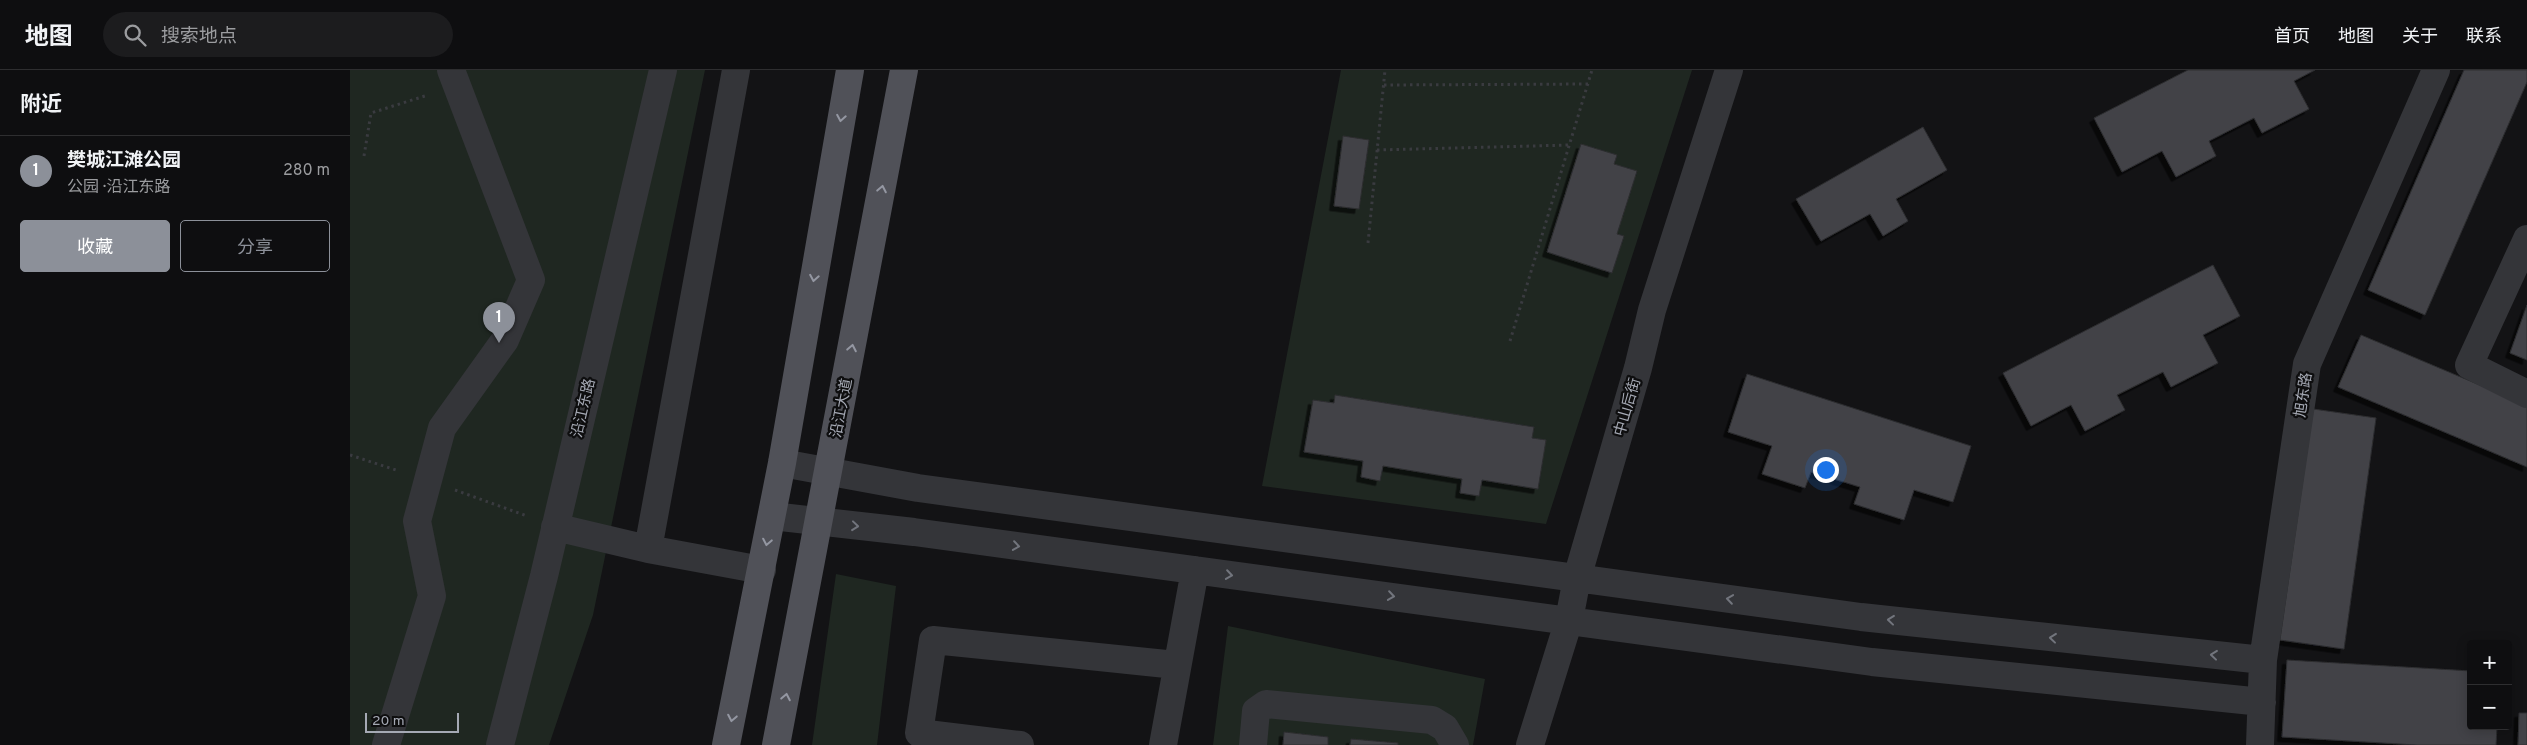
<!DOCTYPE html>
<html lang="zh">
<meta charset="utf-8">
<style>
:root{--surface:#0e0e10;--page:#1c1c1e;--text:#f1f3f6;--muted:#9b9c9f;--line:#2e2e30;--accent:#8c9099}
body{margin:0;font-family:Overpass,"Noto Sans SC",sans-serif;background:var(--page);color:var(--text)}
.controls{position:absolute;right:15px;bottom:15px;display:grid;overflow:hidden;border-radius:5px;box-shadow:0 2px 12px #0003}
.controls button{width:45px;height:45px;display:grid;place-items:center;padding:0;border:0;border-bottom:1px solid var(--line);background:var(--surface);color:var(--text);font:25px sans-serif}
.scale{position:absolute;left:15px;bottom:12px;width:94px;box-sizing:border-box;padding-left:5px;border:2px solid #a5a9b4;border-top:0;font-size:14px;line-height:18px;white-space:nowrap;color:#a5a9b4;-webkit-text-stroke:4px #0e0e0f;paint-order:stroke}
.you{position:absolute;left:1475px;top:399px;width:18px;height:18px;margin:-12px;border:4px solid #fff;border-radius:50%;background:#1a73e8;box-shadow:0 0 0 8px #1a73e833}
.badge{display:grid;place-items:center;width:32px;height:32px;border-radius:50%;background:var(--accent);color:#fff;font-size:16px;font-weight:700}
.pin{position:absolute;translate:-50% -41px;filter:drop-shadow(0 1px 2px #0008)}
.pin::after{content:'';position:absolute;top:26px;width:18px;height:15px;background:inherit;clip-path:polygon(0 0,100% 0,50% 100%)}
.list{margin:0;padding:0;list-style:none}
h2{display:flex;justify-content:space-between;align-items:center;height:65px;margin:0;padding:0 20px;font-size:21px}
h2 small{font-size:16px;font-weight:400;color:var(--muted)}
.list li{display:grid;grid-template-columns:32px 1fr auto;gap:15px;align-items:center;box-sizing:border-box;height:70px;padding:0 20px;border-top:1px solid var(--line)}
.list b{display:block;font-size:19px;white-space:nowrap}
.list p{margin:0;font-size:16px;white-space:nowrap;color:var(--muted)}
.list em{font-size:16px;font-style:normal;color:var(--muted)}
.actions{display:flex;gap:10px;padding:15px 20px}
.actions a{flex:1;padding:11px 0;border:1px solid var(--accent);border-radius:5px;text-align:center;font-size:18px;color:var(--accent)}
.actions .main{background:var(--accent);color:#fff}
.icon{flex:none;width:28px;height:28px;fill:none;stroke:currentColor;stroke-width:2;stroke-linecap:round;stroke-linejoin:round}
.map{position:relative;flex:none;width:2177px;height:675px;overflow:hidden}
header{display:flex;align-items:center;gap:30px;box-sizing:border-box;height:70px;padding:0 25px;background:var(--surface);border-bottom:1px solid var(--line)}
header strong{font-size:24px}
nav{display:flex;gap:28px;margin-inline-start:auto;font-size:18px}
.search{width:350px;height:45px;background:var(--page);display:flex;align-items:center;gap:12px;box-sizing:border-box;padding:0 18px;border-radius:28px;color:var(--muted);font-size:19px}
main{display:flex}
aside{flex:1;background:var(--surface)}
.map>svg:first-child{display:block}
.green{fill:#1f2721}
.building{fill:#424347;stroke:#2d2d30;filter:url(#shadow)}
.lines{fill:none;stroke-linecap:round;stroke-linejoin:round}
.path{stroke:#3a3b40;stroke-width:3;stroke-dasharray:2.5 4;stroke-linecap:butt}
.minor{stroke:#343539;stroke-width:28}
.major{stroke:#505158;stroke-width:28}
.oneway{stroke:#9497a2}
.oneway2{stroke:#72757d}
.labels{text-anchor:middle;stroke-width:4.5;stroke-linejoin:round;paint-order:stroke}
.street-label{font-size:15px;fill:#a5a9b4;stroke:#0e0e0f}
</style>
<header>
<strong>地图</strong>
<div class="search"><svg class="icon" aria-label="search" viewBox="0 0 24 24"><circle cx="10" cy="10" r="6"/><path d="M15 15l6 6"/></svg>搜索地点</div>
<nav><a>首页</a><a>地图</a><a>关于</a><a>联系</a></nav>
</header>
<main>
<aside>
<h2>附近<small></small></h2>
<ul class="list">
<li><span class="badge">1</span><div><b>樊城江滩公园</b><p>公园 · 沿江东路</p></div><em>280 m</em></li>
</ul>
<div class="actions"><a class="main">收藏</a><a>分享</a></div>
</aside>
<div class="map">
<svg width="2177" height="675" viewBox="0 0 2177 675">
<defs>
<filter id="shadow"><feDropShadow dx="-4.5" dy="4.5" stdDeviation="0" flood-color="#0009"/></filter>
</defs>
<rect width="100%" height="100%" fill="#131315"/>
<path class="green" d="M0 0H355L243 545 199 675H0Z
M991 0H1342L1196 454 912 416Z
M486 504 546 516 527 675H462Z
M878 556 1135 609 1123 675H863Z"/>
<path class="building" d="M1838 0H1965L1944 11 1959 39 1912 63 1904 48 1859 71 1866 86 1826 107 1812 81 1772 102 1744 48Z
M2114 0H2177V12L2075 245 2018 220Z
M1573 57 1597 100 1546 129 1558 151 1533 166 1520 144 1471 171 1446 129Z
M993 66 1019 70 1009 139 984 136Z
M1231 74 1267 85 1264 94 1287 101 1267 164 1274 166 1262 203 1197 182Z
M1863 195 1890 246 1853 265 1868 293 1821 317 1813 302 1767 325 1775 340 1735 361 1721 335 1681 356 1653 303Z
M2177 235V290L2160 283Z
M2011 265 2177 335V397L1988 317Z
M1397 304 1621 376 1603 432 1564 420 1554 450 1504 434 1510 417 1461 402 1455 418 1412 404 1422 376 1378 362Z
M985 325 1184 357 1182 368 1196 370 1188 419 1132 410 1129 426 1110 423 1112 409 1033 396 1030 411 1011 407 1013 391 954 382 963 330 984 333Z
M1963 339 2026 348 1994 579 1930 570Z
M1937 590 2121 601V656H2147L2146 675H2067L1932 667Z
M2169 643H2177V675H2168Z
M934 662 978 667V675H933Z
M1001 669 1048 673V675H1000Z"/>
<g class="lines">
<path class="path" d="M1034 15 1238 14
M1027 80 1220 75
M14 86 21 43 78 25
M1018 173 1035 0
M1160 271 1242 0
M0 385 49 401
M105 420 177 446"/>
<path class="minor" d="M386 0 298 479 412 500
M2177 169 2119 295 2177 324
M432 393 568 418 1511 547 1913 590
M422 446 564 462 1522 592 1912 632
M205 457 298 479
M36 675 82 526 67 451 92 358 155 270 181 210 101 0
M150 675 194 506 313 0
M670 675 569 663 583 570 826 595
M813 675 845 500
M903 675 906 641 916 634 1082 650 1095 658 1105 675
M1180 675 1219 550 1227 508 1288 298 1302 240 1379 0
M1910 675 1913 590 1957 294 2086 0"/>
<path class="major" d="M376 675 432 393 500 0
M426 675 554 0"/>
</g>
<defs><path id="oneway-chevron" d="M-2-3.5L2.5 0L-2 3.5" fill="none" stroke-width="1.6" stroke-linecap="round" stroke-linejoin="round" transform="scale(1.25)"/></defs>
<g class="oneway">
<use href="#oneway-chevron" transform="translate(491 48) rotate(100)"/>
<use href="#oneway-chevron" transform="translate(532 119) rotate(-79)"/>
<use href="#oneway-chevron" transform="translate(464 208) rotate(100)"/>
<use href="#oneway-chevron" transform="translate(502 278) rotate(-79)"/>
<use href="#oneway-chevron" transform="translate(417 472) rotate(101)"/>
<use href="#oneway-chevron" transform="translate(436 627) rotate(-79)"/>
<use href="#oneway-chevron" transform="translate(382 648) rotate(101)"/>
</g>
<g class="oneway2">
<use href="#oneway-chevron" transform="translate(505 456) rotate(6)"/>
<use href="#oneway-chevron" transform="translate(666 476) rotate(8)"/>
<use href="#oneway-chevron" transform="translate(879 505) rotate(8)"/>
<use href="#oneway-chevron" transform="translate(1041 526) rotate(8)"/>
<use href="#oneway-chevron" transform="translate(1380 529) rotate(-172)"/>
<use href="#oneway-chevron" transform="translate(1541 550) rotate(-174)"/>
<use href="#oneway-chevron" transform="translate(1703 568) rotate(-174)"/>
<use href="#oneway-chevron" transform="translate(1864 585) rotate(-174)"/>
</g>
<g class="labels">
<g class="street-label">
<text transform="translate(1953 325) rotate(-81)" y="5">旭东路</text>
<text transform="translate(1277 337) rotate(-74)" y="5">中山后街</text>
<text transform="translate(233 338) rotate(-77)" y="5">沿江东路</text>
<text transform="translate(491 338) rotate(-79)" y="5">沿江大道</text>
</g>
</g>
</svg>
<div class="controls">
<button>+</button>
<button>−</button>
</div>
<div class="scale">20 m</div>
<div class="you"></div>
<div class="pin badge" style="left:149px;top:273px">1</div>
</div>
</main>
